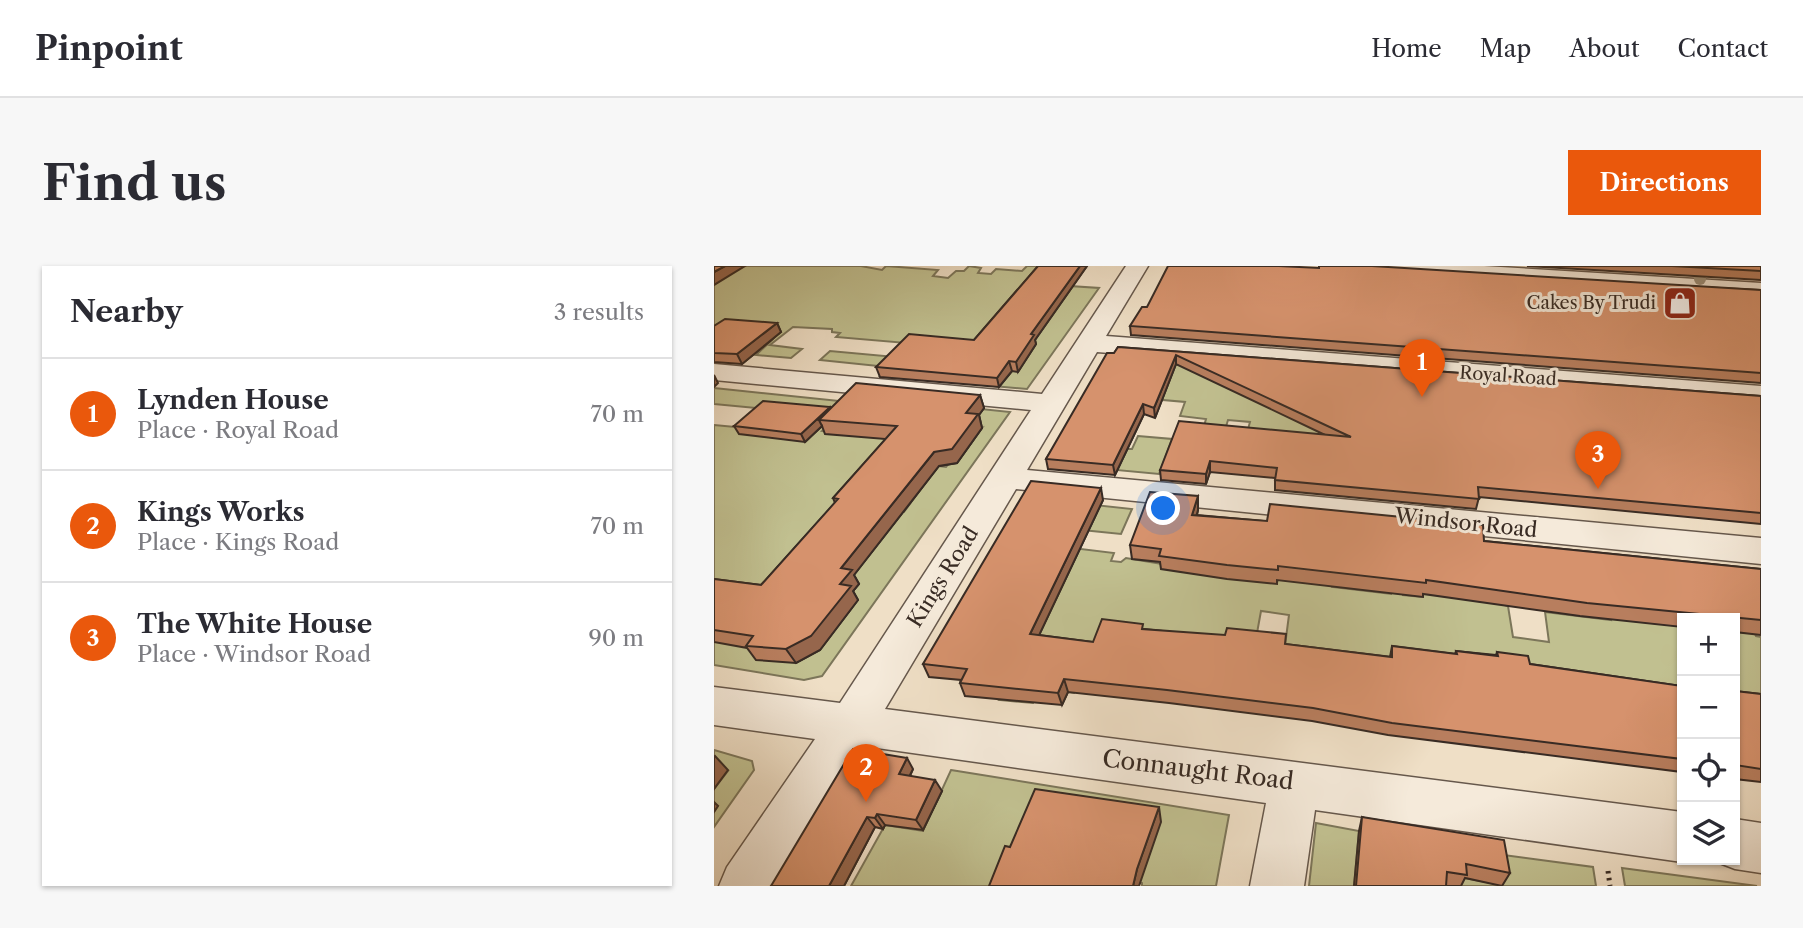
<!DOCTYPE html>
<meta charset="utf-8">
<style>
:root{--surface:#fff;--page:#f7f7f7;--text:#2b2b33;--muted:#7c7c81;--line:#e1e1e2;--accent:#ea580c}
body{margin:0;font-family:"Libre Caslon Text",serif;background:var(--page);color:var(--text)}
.controls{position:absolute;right:21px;bottom:21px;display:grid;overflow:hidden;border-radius:0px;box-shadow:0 2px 5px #0004}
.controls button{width:63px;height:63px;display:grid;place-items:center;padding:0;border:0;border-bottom:2px solid var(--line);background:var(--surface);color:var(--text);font:35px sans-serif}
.you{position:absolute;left:450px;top:243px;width:24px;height:24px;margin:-18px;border:5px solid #fff;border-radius:50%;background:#1a73e8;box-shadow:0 0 0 10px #1a73e833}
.badge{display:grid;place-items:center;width:46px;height:46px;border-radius:50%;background:var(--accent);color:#fff;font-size:23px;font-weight:700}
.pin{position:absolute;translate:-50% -58px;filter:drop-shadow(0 2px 4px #0008)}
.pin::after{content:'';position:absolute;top:37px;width:24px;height:21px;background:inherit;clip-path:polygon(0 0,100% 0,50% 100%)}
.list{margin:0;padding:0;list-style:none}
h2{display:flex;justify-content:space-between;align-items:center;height:91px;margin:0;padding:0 28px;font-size:30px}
h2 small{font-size:23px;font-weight:400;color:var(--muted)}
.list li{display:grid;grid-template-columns:46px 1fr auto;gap:21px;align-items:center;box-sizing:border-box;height:112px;padding:0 28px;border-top:2px solid var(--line)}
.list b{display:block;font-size:26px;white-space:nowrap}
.list p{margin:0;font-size:23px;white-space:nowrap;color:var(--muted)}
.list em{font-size:23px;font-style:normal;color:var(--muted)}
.icon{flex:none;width:38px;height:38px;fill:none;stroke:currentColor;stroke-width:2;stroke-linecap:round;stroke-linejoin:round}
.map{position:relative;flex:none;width:1047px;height:620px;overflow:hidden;border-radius:0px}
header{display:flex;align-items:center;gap:42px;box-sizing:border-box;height:98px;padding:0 35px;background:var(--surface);border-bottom:2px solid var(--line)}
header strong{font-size:33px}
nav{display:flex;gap:38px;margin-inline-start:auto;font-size:24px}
.intro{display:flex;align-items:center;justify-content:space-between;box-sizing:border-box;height:168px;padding:0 42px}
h1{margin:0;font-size:49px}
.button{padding:18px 32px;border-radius:0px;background:var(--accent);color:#fff;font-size:24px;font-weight:700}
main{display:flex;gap:42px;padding:0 42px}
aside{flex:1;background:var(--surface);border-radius:0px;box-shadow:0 2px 5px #0004}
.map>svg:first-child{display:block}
.green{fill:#c1c090;stroke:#7c765a;stroke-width:2;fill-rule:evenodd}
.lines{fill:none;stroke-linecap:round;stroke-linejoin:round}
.street-casing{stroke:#66584c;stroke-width:3}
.path{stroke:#382b24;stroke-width:5;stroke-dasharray:2.5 4.5;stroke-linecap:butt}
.street{fill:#f5eada;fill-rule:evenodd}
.tree{fill:#9d907c}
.wall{fill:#b87e5e;stroke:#382b24;stroke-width:2}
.shaded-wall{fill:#96664c;stroke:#382b24;stroke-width:2}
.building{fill:#d6926d;stroke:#382b24;stroke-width:2}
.labels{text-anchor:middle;stroke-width:6;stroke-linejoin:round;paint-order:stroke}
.far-poi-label{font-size:18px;fill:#382b24;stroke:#f5eada;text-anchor:end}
.far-street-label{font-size:18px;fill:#382b24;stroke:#f5eada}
.street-label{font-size:21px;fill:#382b24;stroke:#f5eada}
.near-street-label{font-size:24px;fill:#382b24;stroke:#f5eada}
</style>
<header>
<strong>Pinpoint</strong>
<nav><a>Home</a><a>Map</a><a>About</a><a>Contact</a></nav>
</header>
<div class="intro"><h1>Find us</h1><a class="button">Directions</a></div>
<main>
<aside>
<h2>Nearby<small>3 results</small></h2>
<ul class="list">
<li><span class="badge">1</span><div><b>Lynden House</b><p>Place · Royal Road</p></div><em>70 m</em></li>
<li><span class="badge">2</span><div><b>Kings Works</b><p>Place · Kings Road</p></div><em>70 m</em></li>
<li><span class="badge">3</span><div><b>The White House</b><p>Place · Windsor Road</p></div><em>90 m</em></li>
</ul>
</aside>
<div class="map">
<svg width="1047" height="620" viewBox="0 0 1047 620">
<rect width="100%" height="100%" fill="#efdfc6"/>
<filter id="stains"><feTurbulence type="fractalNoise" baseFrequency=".00286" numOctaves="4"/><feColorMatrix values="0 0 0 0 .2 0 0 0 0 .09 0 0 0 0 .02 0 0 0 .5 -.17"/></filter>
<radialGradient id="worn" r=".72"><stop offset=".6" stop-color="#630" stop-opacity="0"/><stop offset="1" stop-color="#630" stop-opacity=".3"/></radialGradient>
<path class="green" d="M0 0H147L168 4 172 0 224 4 219 10 234 12 242 5H250L255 0 267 2 264 7 277 8 282 3 308 5 313 0H358L325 18 385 22 313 123 166 110 174 101 106 94 116 85 181 91 193 77 122 71 126 67 118 66V63L79 61 56 79 88 83 77 92 42 89 58 74 0 67Z
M396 93 616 111 764 207 766 232 531 174 536 156 514 154 507 177 488 167 492 153 466 150 471 136 415 131Z
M0 122 135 136 108 165 174 173 210 137 296 146 108 410 90 414 0 399V159L32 162 85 146 0 138ZM268 162 243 197 236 196 232 201 190 196ZM215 212 190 246 179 245 124 314 144 319 133 332 52 361Z
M424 170 458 173 445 208 402 204 412 183H418Z
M316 232 418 243 407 268 368 264Z
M624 272 618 321 677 328 680 278 691 279 689 329 708 331V315L794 340 799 371 835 376 831 346 897 354 883 301 968 361V460L778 482 770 401 567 410 575 349 547 345 541 378 374 389 360 427 354 426 363 397 337 393 319 437 285 434 359 282 400 287 397 295 407 296 412 292 563 317 565 307Z
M1033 351 1042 370 1047 371V454L1021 440V352Z
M0 484 38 495 40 504 0 561V546L4 540 0 537V523L14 505 0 502Z
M237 504 515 549 502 620H428V617L298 594 287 620H137L171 559 209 565Z
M602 557 645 565 640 620H595Z
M782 588 879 601 882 620H746L745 611 788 619Z
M908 602 1043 620H911Z"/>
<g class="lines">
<g class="street-casing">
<path id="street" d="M412 0H434L392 70 1047 120V138L383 86 313 204 1047 272V298L302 223 171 443 968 546V594H973L968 596 601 544 590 620H536L552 537 149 480 63 620H5L13 601 101 473 0 459V421L126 437 317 144 0 114V98L328 128Z
M648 0H770L1047 17V31L659 7Z
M1021 553 1047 557V607L1021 603 1003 596 1021 594Z"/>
</g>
<path class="path" d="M894 605 896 620"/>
<use href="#street" class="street"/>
</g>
<circle class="tree" cx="986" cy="13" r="6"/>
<path class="wall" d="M324 0H373L321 74 322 78 304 106 298 105 285 121 166 111 162 101 260 74Z
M813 0H1047V14Z
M605 2 1047 24V117L417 69 416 60 433 41Z
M63 57 67 66 28 98 0 96V60Z
M404 81 1047 130V258L765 231 762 243 561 224V212L496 206 492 218 447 214 446 204 609 168 462 98 441 152 430 148 401 209 334 203 332 193Z
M266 129 270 142 265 149 268 162 243 197 225 200 140 309 145 318 139 325 144 334 106 384 82 397 42 394 33 382 0 376V313L47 319 121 237 119 232 172 173 111 168 108 160 91 176 25 168 20 160 117 142Z
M484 230V244L483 249 770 275 1047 303V369L1021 366V352H968V361L866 350 709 328V331L563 314V318L513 313 447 303 446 296 418 293 416 279Z
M389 234 325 369 379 376 430 363 571 378 676 391 678 380 741 388 742 385 782 389 783 386 816 398 968 420V506L674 469 598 455 455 437 354 426 348 439 251 430 246 417 247 414 215 411 209 398Z
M1021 425 1047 428V516L1021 513Z
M199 503 196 510 228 525 209 564 171 559 169 563 161 561 130 620H57Z
M648 551 796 607 788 620 751 612 747 620H640L645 565Z"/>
<path class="shaded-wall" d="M11 0H31L0 19V6Z
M366 0H373L321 74 322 78 304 106 302 96 317 68Z
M63 57 67 66 28 98 23 88Z
M462 89V98L441 152 440 142Z
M295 95 298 105 285 121 283 112Z
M0 109 4 117 0 121Z
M266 129 270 142 265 149 268 162 243 197 225 200 140 309 145 318 139 325 144 334 106 384 82 397 72 383 126 318 127 302Z
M429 138 430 148 401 209 399 199Z
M116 141 120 149 105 154 108 160 91 176 87 168Z
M496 195V206L492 218V208Z
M387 222 389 234 320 380 316 368Z
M484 230V244L479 262 478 249Z
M350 413 354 426 348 439 344 427Z
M1 490 14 504 0 523V491Z
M193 492 199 503 191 519 185 508Z
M221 514 228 525 209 564 202 554Z
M0 536 4 540 0 546Z
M445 541 447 556 425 620H419L423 603Z
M163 548 171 559 169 563 161 552Z
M153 551 161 561 130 620H115Z"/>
<path class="building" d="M0 0H11L0 6Z
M324 0H366L317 68 320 69 302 96 295 95 283 112 162 101 195 68 260 74Z
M454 0H565L605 2V0H658L1047 24V107L416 60 428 41H433Z
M958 0H1047V5Z
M11 53 63 57 23 88 0 87V60Z
M404 81 1047 130V247L764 221 765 233 561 214 563 202 496 195 492 208 446 204 465 155 637 171 462 89 440 142 429 138 399 199 332 193 393 87H400Z
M142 117 266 129 252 147 264 148 238 183 220 186 127 302 138 304 126 318 137 320 97 370 72 383 32 380 39 370 0 364V313L47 319 124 233 119 232 183 160 105 154Z
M49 135 116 141 87 168 20 160Z
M317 215 387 222 316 368 379 376 388 353 429 358 428 363 511 369 513 362 572 368 571 378 678 391V380L743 388 742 385 784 390 783 386 814 390 816 398 968 420V493L678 457 599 442 453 424 350 413 344 427 246 417 253 403 209 398Z
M436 226 484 230 478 249 553 255 556 238 769 259 770 275 1047 303V354L873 337 712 314V317L564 300V304L513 299 445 290 447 283 416 279Z
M1021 425 1047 428V503L1021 499Z
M139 483 193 492 185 508 221 514 202 554 163 548 161 552 153 551 115 620H57Z
M321 523 445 541 423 603 419 620H275L291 580 296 581Z
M648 551 790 574 796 607 752 598 753 609 733 606 732 620H642Z"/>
<defs>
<g id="shop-square" transform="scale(1.75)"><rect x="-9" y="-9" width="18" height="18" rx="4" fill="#8f2418" stroke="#f5eada"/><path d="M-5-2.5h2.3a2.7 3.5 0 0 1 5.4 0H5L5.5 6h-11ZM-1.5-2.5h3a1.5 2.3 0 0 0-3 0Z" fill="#fff"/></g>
</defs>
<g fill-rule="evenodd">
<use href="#shop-square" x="966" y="37"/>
</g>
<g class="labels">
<g class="far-poi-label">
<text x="942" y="43">Cakes By Trudi</text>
</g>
<g class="far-street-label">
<text transform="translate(794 110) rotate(4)" y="6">Royal Road</text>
</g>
<g class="street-label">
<text transform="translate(752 257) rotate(6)" y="7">Windsor Road</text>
<text transform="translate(229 311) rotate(-58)" y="7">Kings Road</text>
</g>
<g class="near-street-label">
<text transform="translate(484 504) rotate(7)" y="8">Connaught Road</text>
</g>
</g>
<rect width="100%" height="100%" filter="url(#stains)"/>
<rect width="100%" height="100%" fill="url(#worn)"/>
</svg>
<div class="controls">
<button>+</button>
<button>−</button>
<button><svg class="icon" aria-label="locate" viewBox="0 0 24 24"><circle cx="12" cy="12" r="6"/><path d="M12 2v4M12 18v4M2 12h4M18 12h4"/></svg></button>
<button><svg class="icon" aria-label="layers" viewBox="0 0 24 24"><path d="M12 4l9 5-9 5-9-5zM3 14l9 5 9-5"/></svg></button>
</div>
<div class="you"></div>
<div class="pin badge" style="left:708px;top:131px">1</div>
<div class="pin badge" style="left:152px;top:536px">2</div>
<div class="pin badge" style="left:884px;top:223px">3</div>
</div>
</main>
